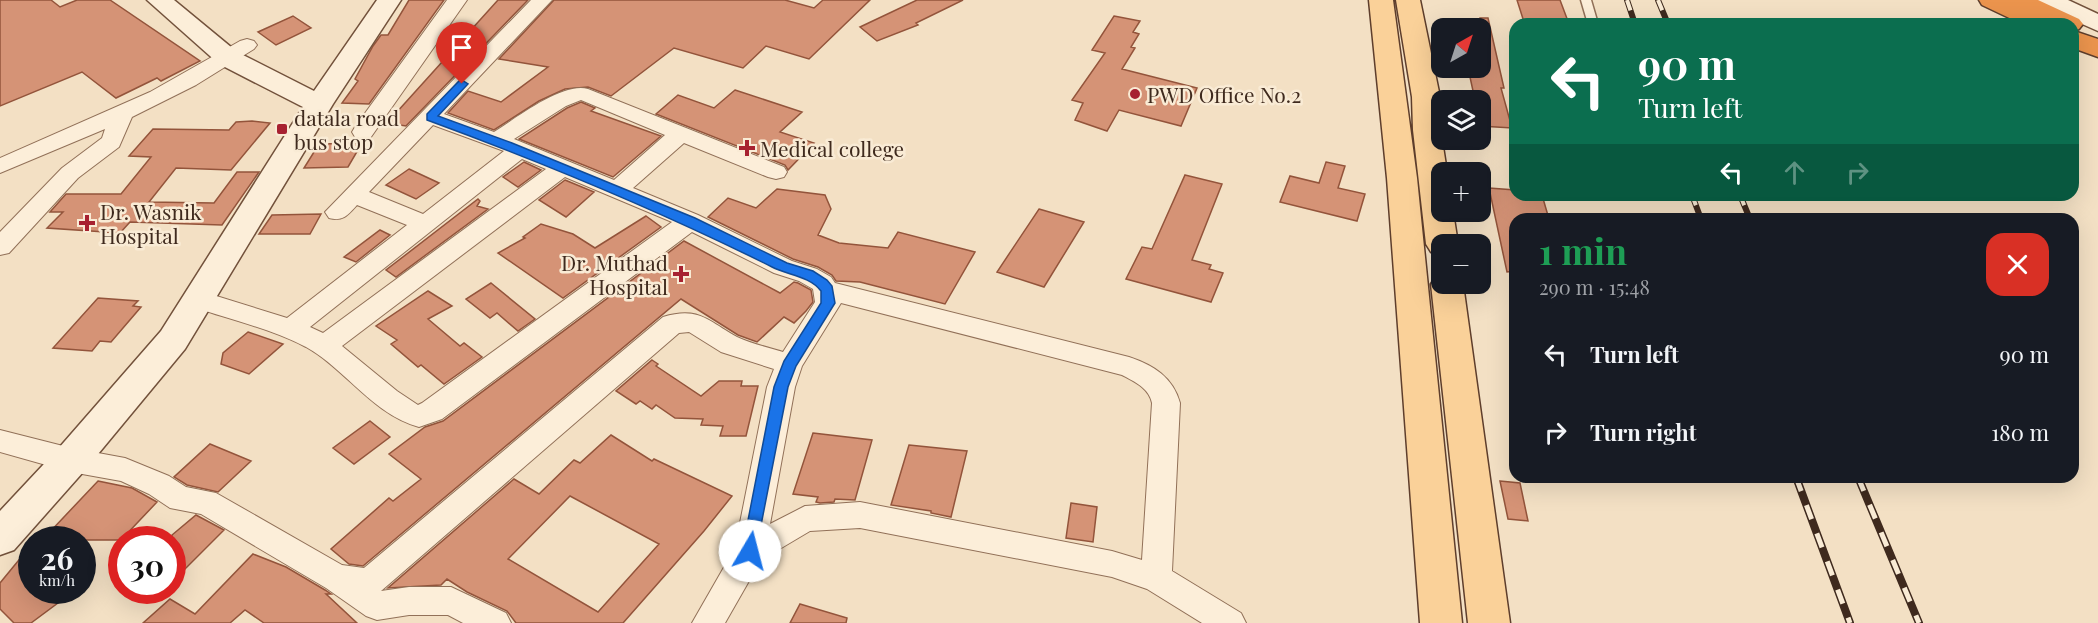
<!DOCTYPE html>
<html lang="en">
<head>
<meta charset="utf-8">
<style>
  body { margin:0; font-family:"Playfair Display",serif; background:#242831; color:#f1f3f6; height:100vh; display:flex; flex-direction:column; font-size:22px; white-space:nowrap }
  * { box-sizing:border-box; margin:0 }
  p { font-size:20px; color:#9ea1a6 }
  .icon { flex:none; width:33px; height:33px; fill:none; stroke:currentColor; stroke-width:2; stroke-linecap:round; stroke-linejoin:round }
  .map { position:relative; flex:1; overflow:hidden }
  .side { position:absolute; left:1509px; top:213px; width:570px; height:270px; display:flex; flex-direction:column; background:#171b24; border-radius:18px; box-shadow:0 6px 24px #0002 }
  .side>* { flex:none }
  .hud { position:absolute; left:1509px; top:18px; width:570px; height:183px; border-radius:18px; box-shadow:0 6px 24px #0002; background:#0b6e4f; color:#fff; overflow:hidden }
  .needle { width:39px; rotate:39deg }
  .tools { position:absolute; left:1431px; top:18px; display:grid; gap:12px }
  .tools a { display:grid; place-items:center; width:60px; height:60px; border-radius:12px; background:#171b24; box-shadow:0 6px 24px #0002; font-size:30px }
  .speed { position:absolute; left:18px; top:526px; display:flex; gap:12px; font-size:30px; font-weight:700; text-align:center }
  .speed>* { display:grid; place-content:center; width:78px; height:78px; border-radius:50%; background:#171b24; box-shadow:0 6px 24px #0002; line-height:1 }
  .speed small { font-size:15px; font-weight:400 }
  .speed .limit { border:9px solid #d22; background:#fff; color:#111 }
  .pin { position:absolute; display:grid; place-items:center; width:51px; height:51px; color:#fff; margin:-62px -26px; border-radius:50% 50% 50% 0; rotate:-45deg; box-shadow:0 0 6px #0007 }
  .pin .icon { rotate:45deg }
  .me { position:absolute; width:66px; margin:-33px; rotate:8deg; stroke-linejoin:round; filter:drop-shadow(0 0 4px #0008) }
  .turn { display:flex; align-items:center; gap:21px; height:126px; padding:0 30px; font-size:27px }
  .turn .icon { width:78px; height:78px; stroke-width:2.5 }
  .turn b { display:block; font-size:42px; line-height:51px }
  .lanes { display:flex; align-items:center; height:57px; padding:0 30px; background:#0003; justify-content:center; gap:30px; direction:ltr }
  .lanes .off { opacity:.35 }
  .round { display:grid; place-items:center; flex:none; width:63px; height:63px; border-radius:18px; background:#242831 }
  .head { display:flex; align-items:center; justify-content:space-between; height:102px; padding:0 30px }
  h1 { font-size:36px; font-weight:700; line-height:45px; color:#1e9e55 }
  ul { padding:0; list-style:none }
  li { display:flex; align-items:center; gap:18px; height:78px; padding:0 30px }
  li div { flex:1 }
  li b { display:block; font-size:22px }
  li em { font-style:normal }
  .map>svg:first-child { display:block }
</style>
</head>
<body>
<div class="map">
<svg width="2098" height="623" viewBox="0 0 2098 623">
  <rect width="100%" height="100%" fill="#f3e0c4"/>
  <!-- building -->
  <path fill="#d59376" stroke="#93543b" stroke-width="1.5" fill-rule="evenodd" d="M0,0H51L60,7L77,0H110L200,61L161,81L157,78L116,98L82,72L0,106Z
    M409,0H444L369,104L342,103L358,81L355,79L373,46L381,35H388Z
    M498,0H528L406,126L387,123Z
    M554,0H785L814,8L823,0H870L809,59L766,46L743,68L674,48L611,96L588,87L565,89L539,101L494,130L448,113L468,91L501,102L548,67L499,59Z
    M917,0H963L916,23L918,25L877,41L860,27Z
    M1517,0H1560L1569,24L1524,22Z
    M293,16L311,28L276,45L258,32Z
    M1114,16L1140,21L1133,32L1139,34L1131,47L1135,48L1122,69L1197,88L1181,126L1119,110L1107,131L1075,120L1083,103L1072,100L1105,53L1092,50Z
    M1480,18H1488L1504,88H1501L1512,128L1480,126V100H1475L1468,68H1480Z
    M735,90L802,112L780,132L814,143L788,170L785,165L656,114L678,95L714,108Z
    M581,102L595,108L591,111L661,136L613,177L519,139L567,108Z
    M252,121L270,123L231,170L176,168L149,202L214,203L237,172H259L222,225L130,222L120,233L47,228L63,212H50L66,194H121L151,157L129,156L153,129L229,130L236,122Z
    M362,143L348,167L304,168L319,144Z
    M524,162L541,170L518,187L503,177Z
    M1326,162L1345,166L1338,188L1365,194L1357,221L1280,202L1290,176L1319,183Z
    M409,169L439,183L416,199L386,185Z
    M1185,175L1222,184L1192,260L1211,265L1209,269L1223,273L1211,302L1126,279L1142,247L1152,249Z
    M565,180L594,192L566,217L539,200Z
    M1489,188L1515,190V195H1542L1549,219H1515V271L1507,272Z
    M777,189L825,195L831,209L818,235L839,243L888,248L898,232L975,252L945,304L860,282L836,281L832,275L818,267L793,259L708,217L728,198L756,208Z
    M478,199L480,201L477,206L488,209L396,277L386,270Z
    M1039,209L1084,222L1044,287L997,272Z
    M321,214L310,234H259L272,215Z
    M646,216L661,227L563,298L498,253L525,238L523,237L541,224L573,234L595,248Z
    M380,230L390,235L356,262L344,257Z
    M684,241L780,293L794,282L798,283L811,290L813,302L806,311L794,323L784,317L757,342L738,335L681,299L363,566L349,564L331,549L389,498L393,501L421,479L389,454L425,427L443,421Z
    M491,283L535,319L518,331L497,313L490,318L466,299Z
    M428,291L452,306L428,319L460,346L464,343L482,357L444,384L421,365L418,367L391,344L397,340L376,326Z
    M98,298L138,301L133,306L141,307L111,342L100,341L92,351L53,348Z
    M248,332L283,344L249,374L221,364L223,353Z
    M652,360L658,364L656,366L701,396L719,381H742L741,386H758L746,436H720L723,426L701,425L703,419L675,418L656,405L652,409L640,401L636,404L616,391Z
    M370,421L390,437L354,464L333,448Z
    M813,433L872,440L855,500L835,499L834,502L820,503L816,502L818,497L793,494Z
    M611,435L652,461L654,459L732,496L704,531L623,623H516L507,611L467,592L447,579L441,585L388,588L514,479L539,494L574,460L580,463ZM570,496L659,544L598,612L508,559Z
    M210,444L251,461L218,492L187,485L174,477Z
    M909,445L967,451L951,517L931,513V511L891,505Z
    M98,481L132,488L157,502L121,540H65L46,536Z
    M1500,481L1520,483L1528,521L1508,519Z
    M1071,503L1097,507L1093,542L1066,538Z
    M196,515L224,530L172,582V535Z
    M32,544V591H74L31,623H14L0,609V583Z
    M253,554L286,567L325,590L331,594H326L357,623H264L245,610L230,623H143L170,599L195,614Z
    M800,604L847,618L846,623H790Z"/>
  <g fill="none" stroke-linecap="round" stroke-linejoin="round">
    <!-- lane casing -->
    <g stroke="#917058" stroke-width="3">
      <path id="lane" d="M1581,0H1591L1598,24H1588Z"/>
    </g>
    <!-- street casing -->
    <g stroke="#917058" stroke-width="2">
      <path id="street" d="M447,0H467L371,137L363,139L355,137L352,132L355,127Z
        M531,0H552L444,114L494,132C517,118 562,82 588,89L784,167L787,172L784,177L776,179L768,177L684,143L633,188L698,215L792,261L817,269L831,277L835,283L1129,357C1153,365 1173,377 1180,403L1172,571L1241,613L1246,623H1202L1147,589L1112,577L860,528L810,531L761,560L725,623H692L735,548L767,387L774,369L721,352L689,332L679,333L381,591L409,587H451L506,613L511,623H463L448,615H409L377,620L366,616L326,588L201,514L170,508L149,494L121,481L71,472L0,452V430L71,448L125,458L169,476L186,487L216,493L342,565L364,568L663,317C699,306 708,321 737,337C751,344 768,347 783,352L815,302L813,289L799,281L774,273L692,232L442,419L419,427C372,414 347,370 306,347C270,328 227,319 188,305L184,299L188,293L197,290L287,318L407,225L357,205C348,215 343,222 329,218L325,212ZM581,100L665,135L614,180L514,139L566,106ZM433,125L504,151L423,214L369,192ZM522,159L546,169L323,333L310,327ZM565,177L672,222L422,403L418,405L397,391L342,346ZM841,303L1122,375C1135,382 1149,388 1152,403L1142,560L1112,551L860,502L805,506L770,524L795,387L802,366Z
        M247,39L254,41L257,45L254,49L196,85L132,117L119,147L78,178L9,253L0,255V232L62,168L102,138L105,129L0,173V158L150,92L240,41Z"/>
    </g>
    <!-- secondary casing -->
    <g stroke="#72513b" stroke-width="3">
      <path id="secondary" d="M147,0H174L237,52L314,91L377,0H401L333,104L185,349L84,471L14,550L0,555V511L58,449L161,331L303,107L219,64Z
        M2036,0H2068L2098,14V31L2039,5Z"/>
    </g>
    <!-- primary casing -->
    <g stroke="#5e3e2c" stroke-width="3">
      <path id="primary" d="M1369,0H1393L1417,178L1462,623H1420L1387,178Z
        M1396,0H1420L1440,97L1442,140L1447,172H1442V212H1453L1458,244H1442V255L1431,252L1426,244L1413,130L1412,97Z
        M1442,274V284H1463L1510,623H1468L1431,284L1436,276Z"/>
    </g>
    <!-- highway casing -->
    <g stroke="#5e3e2c" stroke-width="3">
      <path id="highway" d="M1979,0H2038L2079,19L2083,24L2079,29L2074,31L2098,39V57L2073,48V24H2022L1982,5Z"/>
    </g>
    <!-- lane -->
    <use href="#lane" fill="#fceed9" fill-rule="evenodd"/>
    <!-- street -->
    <use href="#street" fill="#fceed9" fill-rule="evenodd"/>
    <!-- secondary -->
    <use href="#secondary" fill="#fceed9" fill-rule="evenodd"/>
    <!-- primary -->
    <use href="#primary" fill="#fad199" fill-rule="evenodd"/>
    <!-- highway -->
    <use href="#highway" fill="#eb944d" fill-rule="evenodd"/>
    <!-- rail-far1 casing -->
    <g stroke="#3f2a1e" stroke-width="6">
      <path id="rail-far1" d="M1627,0L1635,24
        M1658,0L1668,24
        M1692,195L1701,219
        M1740,195L1750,219"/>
    </g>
    <!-- rail casing -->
    <g stroke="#3f2a1e" stroke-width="8">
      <path id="rail" d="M1796,477L1850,623
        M1858,477L1919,623"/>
    </g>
    <!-- rail-far1 -->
    <use href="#rail-far1" stroke="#f9ebd5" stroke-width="4" stroke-dasharray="11" stroke-linecap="butt"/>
    <!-- rail -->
    <use href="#rail" stroke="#f9ebd5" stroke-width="5" stroke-dasharray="15" stroke-linecap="butt"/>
  </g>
  <!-- route -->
  <path fill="#1a73e8" stroke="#114b97" stroke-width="1.5" d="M462,80L468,84L438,116L512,143L695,218L787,263L813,271L827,280L832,286L835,303L796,366L788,387L755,556L750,558L744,556L742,551L774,387L784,361L821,303V291C810,276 787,275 772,267C660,211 544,163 427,120V114L459,81Z"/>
  <!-- markers -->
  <g fill="#a72130" stroke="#f9ebd5" stroke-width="2">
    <circle cx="1135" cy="94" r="6"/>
    <rect x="276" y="123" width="12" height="12" rx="3"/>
    <path d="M744 139h6v6h6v6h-6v6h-6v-6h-6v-6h6z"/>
    <path d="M84 214h6v6h6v6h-6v6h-6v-6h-6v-6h6z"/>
    <path d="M678 265h6v6h6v6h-6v6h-6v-6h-6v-6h6z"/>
  </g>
  <g text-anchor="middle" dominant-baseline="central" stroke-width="5" stroke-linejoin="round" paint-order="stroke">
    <!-- poi labels -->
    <g font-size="21" fill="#3f2a1e" stroke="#f9ebd5" text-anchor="start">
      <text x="1147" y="94">PWD Office No.2</text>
      <text x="294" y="117">datala road<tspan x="294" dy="24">bus stop</tspan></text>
      <text x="760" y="148">Medical college</text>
      <text x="100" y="211">Dr. Wasnik<tspan x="100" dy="24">Hospital</tspan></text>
      <text x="668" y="262" text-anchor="end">Dr. Muthad<tspan x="668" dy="24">Hospital</tspan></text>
    </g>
  </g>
</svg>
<div class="tools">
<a><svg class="needle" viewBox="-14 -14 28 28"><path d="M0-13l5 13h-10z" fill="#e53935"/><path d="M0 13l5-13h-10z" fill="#9ea1a6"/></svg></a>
<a><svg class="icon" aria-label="layers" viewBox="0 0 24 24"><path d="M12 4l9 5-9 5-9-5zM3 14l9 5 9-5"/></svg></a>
<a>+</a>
<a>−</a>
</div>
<div class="speed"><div>26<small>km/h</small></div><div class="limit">30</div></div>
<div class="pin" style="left:462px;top:84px;background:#d93025"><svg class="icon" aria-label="arrive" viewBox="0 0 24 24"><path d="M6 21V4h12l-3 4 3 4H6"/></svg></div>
<svg class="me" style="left:750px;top:551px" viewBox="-20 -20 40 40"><circle r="19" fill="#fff"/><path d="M0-13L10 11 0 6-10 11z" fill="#1a73e8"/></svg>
<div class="hud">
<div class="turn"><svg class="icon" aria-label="left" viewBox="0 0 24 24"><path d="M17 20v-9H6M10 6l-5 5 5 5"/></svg><div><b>90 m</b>Turn left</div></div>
<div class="lanes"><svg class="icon" aria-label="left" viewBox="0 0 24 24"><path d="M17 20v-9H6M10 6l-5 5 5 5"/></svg><svg class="icon off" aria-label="ahead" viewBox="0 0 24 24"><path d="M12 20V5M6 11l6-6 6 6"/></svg><svg class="icon off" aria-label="right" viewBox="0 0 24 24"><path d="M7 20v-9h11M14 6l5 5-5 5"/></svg></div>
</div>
<section class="side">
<div class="head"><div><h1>1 min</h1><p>290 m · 15:48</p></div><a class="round" style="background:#d93025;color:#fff"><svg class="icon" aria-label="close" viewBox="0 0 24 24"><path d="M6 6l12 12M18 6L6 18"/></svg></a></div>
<ul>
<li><svg class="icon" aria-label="left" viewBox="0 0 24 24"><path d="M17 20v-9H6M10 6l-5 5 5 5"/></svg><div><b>Turn left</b></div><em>90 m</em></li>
<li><svg class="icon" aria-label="right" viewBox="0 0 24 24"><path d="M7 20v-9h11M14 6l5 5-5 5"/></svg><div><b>Turn right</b></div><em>180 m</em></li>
</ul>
</section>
</div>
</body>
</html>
